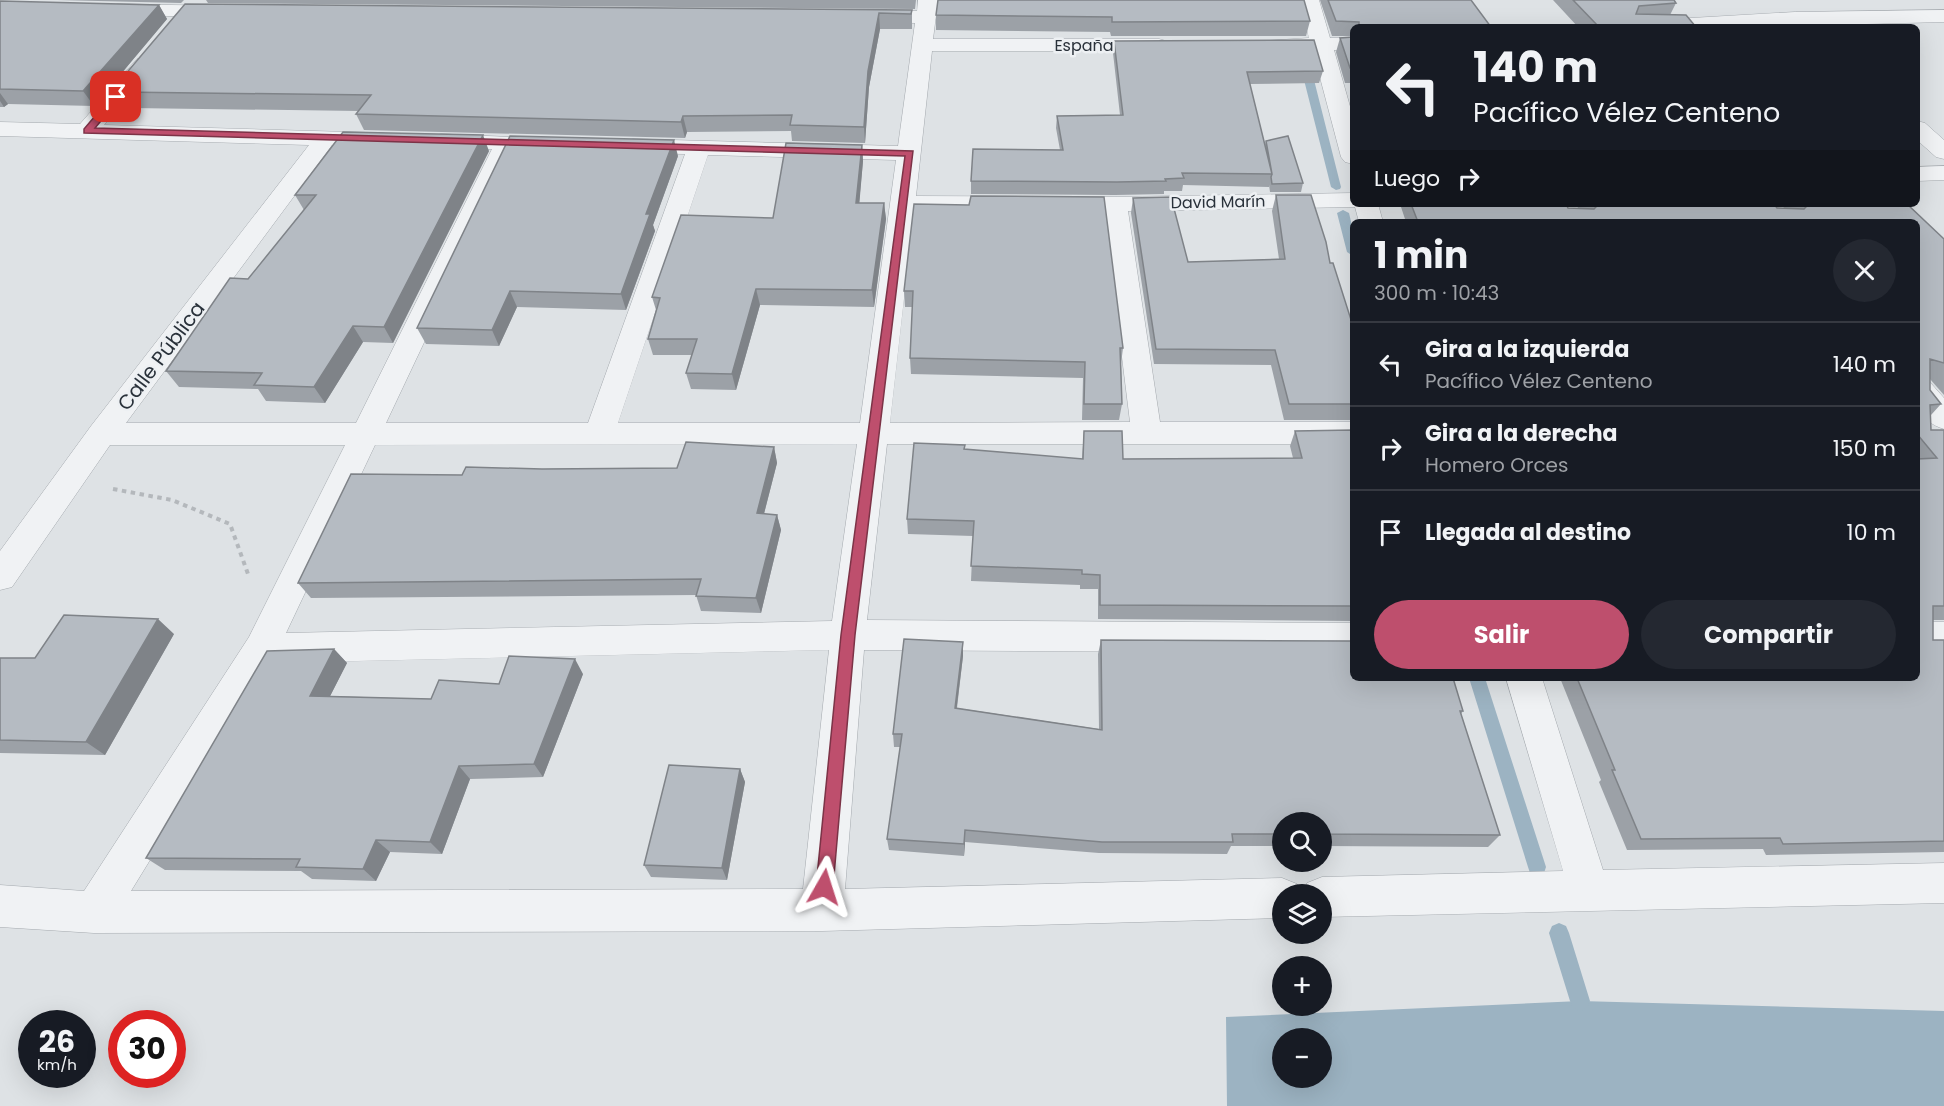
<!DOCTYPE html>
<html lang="es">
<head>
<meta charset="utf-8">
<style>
  body { margin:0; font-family:Poppins,sans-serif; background:#242831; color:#f1f3f6; height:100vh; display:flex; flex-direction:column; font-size:22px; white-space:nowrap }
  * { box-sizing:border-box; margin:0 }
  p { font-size:20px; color:#9ea1a6 }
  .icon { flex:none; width:33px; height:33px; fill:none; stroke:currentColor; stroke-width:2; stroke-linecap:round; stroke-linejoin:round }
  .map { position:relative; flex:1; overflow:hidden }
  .panel { position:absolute; left:1350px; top:219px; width:570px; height:462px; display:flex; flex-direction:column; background:#171b24; border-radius:9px; box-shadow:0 6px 24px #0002 }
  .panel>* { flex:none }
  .guide { position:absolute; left:1350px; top:24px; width:570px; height:183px; border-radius:9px; box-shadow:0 6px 24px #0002; background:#171b24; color:#f1f3f6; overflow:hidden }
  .tools { position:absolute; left:1272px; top:812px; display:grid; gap:12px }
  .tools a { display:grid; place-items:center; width:60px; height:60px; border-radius:50%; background:#171b24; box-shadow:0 6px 24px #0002; font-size:30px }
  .speed { position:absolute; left:18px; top:1010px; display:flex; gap:12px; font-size:30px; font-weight:700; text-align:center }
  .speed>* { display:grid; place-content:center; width:78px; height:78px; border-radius:50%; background:#171b24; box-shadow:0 6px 24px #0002; line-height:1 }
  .speed small { font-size:15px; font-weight:400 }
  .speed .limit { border:9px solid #d22; background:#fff; color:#111 }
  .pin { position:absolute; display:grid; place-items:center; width:51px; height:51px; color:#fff; margin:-26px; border-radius:12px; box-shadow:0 3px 9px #0006 }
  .me { position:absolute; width:66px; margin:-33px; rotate:6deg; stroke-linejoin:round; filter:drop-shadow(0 0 4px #0008) }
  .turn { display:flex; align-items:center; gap:21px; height:126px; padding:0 24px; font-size:27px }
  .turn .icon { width:78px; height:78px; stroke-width:2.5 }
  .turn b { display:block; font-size:42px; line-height:51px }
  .then { display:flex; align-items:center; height:57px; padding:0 24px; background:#0003; gap:12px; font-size:22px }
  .round { display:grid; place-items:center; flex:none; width:63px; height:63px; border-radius:32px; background:#242831 }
  .summary { display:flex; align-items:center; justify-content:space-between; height:102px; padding:0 24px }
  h1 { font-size:36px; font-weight:700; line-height:45px }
  .cta { display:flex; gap:12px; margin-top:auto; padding:12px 24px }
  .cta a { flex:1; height:69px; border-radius:36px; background:#be4f6d; color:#fff; font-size:24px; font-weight:700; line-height:69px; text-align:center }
  .cta a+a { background:#242831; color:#f1f3f6 }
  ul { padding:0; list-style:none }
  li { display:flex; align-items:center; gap:18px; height:84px; padding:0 24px; border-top:2px solid #363941 }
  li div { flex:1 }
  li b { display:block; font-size:22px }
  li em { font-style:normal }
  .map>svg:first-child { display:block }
</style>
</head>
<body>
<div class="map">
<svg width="1944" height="1106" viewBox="0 0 1944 1106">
  <rect width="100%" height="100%" fill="#dee2e5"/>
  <!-- water -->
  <path fill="#9cb3c2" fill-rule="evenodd" d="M1580,1001L1944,1011V1106H1227L1226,1017ZM1282,1038H1322V1077H1282Z"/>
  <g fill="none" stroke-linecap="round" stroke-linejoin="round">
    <!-- stream -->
    <path fill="#9cb3c2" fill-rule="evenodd" d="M1305,61L1310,64L1341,187L1340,189L1336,190L1331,187L1300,64Z
      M1343,210L1349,213L1353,230V256L1347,252L1337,213Z
      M1469,678H1485L1546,867L1544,873L1537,876L1530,873L1528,867Z
      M1559,923L1566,926L1569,933L1590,1001L1587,1008L1580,1011L1573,1008L1570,1001L1549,933L1552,926Z"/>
    <!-- street casing -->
    <g stroke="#a4a9ae" stroke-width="1">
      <path id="street" d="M918,0H938L933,39H1159L1166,41L1169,45L1166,49L1159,51H932L916,196L1115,197L1353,193V204H1378L1383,222H1359L1355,207L1128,211L1160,422H1353V444H887L867,620L1353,623V653L864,650L845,889L1282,878L1297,884L1301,894H1282V918L822,931L94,933L0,927V885L84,891L249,637L345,445H110L12,587L0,590V551L91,426L309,145L0,136V122L80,124L137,59L144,57L151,59L155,63L104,125L383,133L391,135L394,140L391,145L383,147L332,145L126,423H356L492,149L441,148L433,146L430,141L433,136L441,134L559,139L563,144L559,149L551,151L515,150L386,423H588L685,154L633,153L625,151L621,146L625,141L633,139L898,146L915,23L868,22L861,20L858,16L861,12L868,10L917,11ZM708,155L896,160L860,423H618ZM914,210L1104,211L1130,422L890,423ZM857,444L832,621L286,633L375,445ZM829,650L803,889L131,891L271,663Z
        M1299,0H1319L1330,38H1353V50H1334L1353,117V164L1345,162L1341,157L1313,51L1264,49L1261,45L1264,41L1309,38Z
        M118,4L225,6L232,8L235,12L232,16L225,18L111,14L108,10L111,6Z
        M1944,10V22L1744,27H1630L1633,23L1640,21L1795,12Z
        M1917,121L1925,123L1944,140V159L1936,157L1917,140Z
        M1944,166V180L1917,181V167Z
        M1917,376L1927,379L1944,398V429C1917,421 1917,400 1917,376Z
        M1917,622H1944V652H1917Z
        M1506,678H1542L1603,870L1944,863V903L1322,917V894H1303L1307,883L1322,877L1563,871Z"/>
    </g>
    <!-- path -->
    <path stroke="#b4b8bc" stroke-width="4" stroke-dasharray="4.5 4.5" stroke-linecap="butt" d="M113,489L172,500L230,524L248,574"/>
    <!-- street -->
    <use href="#street" fill="#f0f2f4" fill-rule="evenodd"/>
  </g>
  <!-- wall -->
  <path fill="#9ca1a7" d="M57,0H184L181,3Z
    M206,0H916L915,9L208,3Z
    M938,0L1310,21L1306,36H1111L1110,32L936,30V15Z
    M1320,0H1471L1491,27H1353V36H1332Z
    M1553,0H1674L1676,3L1670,15L1696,27H1578Z
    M0,1L159,5L167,19L94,106L8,104L4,107H0Z
    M912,10V29H880L869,87L865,143L792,141L791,131L687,132L685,138L364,130L356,114L359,111L131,108L130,106H123L112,90Z
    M1353,37V83H1345L1336,52L1340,38Z
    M1114,41L1323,71L1319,83L1250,84L1265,145L1266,141L1303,183L1301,192H1270L1269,185V187L1183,185L1182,191H1164V194L1115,195L971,194V181L1060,150L1056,128L1057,116L1120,115L1113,53Z
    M862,145L863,161L859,203H884L886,219L874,307L760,305L736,390L691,389L686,373L692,355H653L648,339L656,310L652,297L773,218Z
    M489,151L393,343L363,342L325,403L266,401L258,389L179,387L166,371L248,279L304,210L295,195Z
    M678,156L653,225L655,231L626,310L517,307L499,346L426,344L417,328Z
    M1276,195L1330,263L1353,326V420H1284L1271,365L1154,364L1131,213L1133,198L1188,262L1279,259L1272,211Z
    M1400,204H1566L1568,208H1578L1576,204H1774L1777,208H1784L1781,204H1907L1944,239V395L1930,379V390L1941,404L1931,415V430H1944V620H1933V640H1944V852L1766,855L1763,849L1627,850L1599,782L1601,780L1560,678H1917V222H1406Z
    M969,205L1123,348L1121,364L1122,404L1119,420H1082L1083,378L911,374L910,358L913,307H905L904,291Z
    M1353,430V621L1098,619V589H1080V585L971,581L973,536L908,534L907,519L964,449L1082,459L1084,431L1123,459L1293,458L1290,446L1295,431Z
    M774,447L777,463L764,514L777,515L781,530L761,613L701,611L696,595L311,598L298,583L462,475L542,469L677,468Z
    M174,634L105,755L0,753V658H35Z
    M1101,640L1463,711L1461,714L1500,835L1488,847L1322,846V822H1282V846H1231L1227,854L1099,853L965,842L964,856L889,850L887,839L900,747H894L893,734L963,642V656L957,708L1099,729L1098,654Z
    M334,649L347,663L330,696L431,699L499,684L583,674L543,777L470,779L442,854L390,852L376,881L312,879L301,871L165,870L146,858Z
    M740,769L745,782L727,880L651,877L644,865Z"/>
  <!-- shaded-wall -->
  <path fill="#7f8388" d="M159,5L167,19L94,106L83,91Z
    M879,13L880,29L869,87L865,143L864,127L868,71Z
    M0,93L8,104L4,107L0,101Z
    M683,116L687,132L685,138L681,122Z
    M483,135L489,151L393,343L384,327Z
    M674,140L678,156L653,225L655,231L626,310L621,294L646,214Z
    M862,145L863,161L858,219L856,203Z
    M884,203L886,219L874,307L872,290Z
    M756,289L760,305L736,390L732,374Z
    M510,291L517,307L499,346L492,330Z
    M353,326L363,342L325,403L314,387Z
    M774,447L777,463L760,529L757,513Z
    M777,515L781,530L761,613L756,598Z
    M158,619L174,634L105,755L86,742Z
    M963,642V656L955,721V708Z
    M334,649L347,663L323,710L310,696Z
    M575,659L583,674L543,777L534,764Z
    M459,766L470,779L442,854L430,842Z
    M740,769L745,782L727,880L722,868Z
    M965,830V842L964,856V844Z
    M376,840L390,852L376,881L363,869Z"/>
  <!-- building -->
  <path fill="#b5bbc2" stroke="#7f8388" stroke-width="1.5" d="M938,0H1304L1310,21L1112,22V17L936,15Z
    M1328,0H1471L1491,27H1359V22L1336,21Z
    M1573,0H1674L1676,3L1639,6L1636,14L1686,15L1696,27H1599Z
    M0,1L159,5L83,91L0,89Z
    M185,4L912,10L911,14L879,13L868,71L864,127L790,125L792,115L683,116L681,122L356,114L371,95L120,92L122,90H112Z
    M1353,37V68H1350L1340,38Z
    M1314,40L1323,71L1247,72L1272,174L1182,173L1184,178L1165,179L1166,181L1117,182L971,181L973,149L1063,150L1057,116L1123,115L1114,41Z
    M343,132L483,135L384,327L353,326L314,387L254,385L262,373L166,371L230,278L248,279L316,195H295Z
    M510,136L674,140L646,214H650L621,294L510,291L492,330L417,328Z
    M1288,136L1303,183L1272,184L1271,177L1272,174L1266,141Z
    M786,143L862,145L856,203H884L872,290L756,289L732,374L686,373L697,339H648L660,298L652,297L681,215L773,218Z
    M1276,195H1311L1326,242L1330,263H1333L1353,326V404H1289L1275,350L1156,349L1133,198L1171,197L1188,262L1285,259Z
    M971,196L1104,197L1123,348H1120L1122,404H1084L1085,362L910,358L913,291H904L914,204L969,205Z
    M1411,204H1566L1568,208L1594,209L1596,207L1594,204H1774L1777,208L1804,209L1806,207L1804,204H1907L1944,239V363L1930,359V390L1941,404L1930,405L1931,430H1944V606H1933V640H1944V841L1783,844L1780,838L1641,839L1612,770H1615L1577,678H1917V459L1937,458L1917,434V222H1418Z
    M1353,430V606L1100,605V575L1082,574V570L971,566L974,521L907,519L914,443L965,445L964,449L1083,459L1084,431H1122L1123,459L1302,458L1295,431Z
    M686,442L774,447L757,513L777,515L756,598L696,596L701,579L298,583L351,474L462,475L466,467L542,469L677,468Z
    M64,615L158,619L86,742L0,740V658H35Z
    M904,639L963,642L955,708L1102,730L1101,640L1353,641V678H1453L1463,711H1460L1500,835L1322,834V822H1282V834H1232L1233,842H1102L965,830L964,844L887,839L902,734H893Z
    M334,649L310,696L431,699L439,680L499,684L509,656L575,659L534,764L459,766L430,842L376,840L363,869L296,867L300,859L146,858L267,651Z
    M669,765L740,769L722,868L644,865Z"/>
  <!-- route -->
  <path fill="#be4f6d" stroke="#7c3347" stroke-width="1.5" d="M116,94L121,97L95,128L913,151L855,635L833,887L830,893L824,896L818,893L816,887L841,635L905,156L84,133V129L113,95Z"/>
  <g text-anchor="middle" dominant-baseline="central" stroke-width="5" stroke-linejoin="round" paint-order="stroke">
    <!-- far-street labels -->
    <g font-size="16" fill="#29313a" stroke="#edf0f3">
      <text x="1084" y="45">España</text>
      <text transform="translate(1218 202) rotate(-1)">David Marín</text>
    </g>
    <!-- street labels -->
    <g font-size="20" fill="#29313a" stroke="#edf0f3">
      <text transform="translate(161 356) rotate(-53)">Calle Pública</text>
    </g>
  </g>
</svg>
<div class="tools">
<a><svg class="icon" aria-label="search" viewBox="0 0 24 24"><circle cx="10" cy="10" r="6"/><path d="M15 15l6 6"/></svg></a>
<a><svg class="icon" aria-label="layers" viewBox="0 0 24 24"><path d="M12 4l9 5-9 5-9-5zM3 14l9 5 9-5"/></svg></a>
<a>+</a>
<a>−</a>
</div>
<div class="speed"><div>26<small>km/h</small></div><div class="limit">30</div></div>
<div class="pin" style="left:116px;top:97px;background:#d93025"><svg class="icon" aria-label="arrive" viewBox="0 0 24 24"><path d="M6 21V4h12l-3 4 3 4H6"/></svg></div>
<svg class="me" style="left:824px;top:887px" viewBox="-20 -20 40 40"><path d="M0-17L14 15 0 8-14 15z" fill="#be4f6d" stroke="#fff" stroke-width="4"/></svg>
<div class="guide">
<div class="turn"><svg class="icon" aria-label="left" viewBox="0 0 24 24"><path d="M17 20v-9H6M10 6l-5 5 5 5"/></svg><div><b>140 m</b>Pacífico Vélez Centeno</div></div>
<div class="then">Luego<svg class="icon" aria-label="right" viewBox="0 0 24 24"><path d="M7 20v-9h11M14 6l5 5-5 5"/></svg></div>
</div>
<section class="panel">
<div class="summary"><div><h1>1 min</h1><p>300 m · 10:43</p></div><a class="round"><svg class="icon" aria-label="close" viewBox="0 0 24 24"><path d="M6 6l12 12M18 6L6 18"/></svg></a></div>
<ul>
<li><svg class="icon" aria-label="left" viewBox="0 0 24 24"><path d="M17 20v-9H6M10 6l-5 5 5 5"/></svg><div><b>Gira a la izquierda</b><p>Pacífico Vélez Centeno</p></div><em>140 m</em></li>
<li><svg class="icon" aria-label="right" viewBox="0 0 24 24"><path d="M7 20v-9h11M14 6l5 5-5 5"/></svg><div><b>Gira a la derecha</b><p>Homero Orces</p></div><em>150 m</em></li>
<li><svg class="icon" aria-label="arrive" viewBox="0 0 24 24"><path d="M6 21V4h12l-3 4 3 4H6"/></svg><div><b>Llegada al destino</b></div><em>10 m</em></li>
</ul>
<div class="cta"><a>Salir</a><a>Compartir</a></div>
</section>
</div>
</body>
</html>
